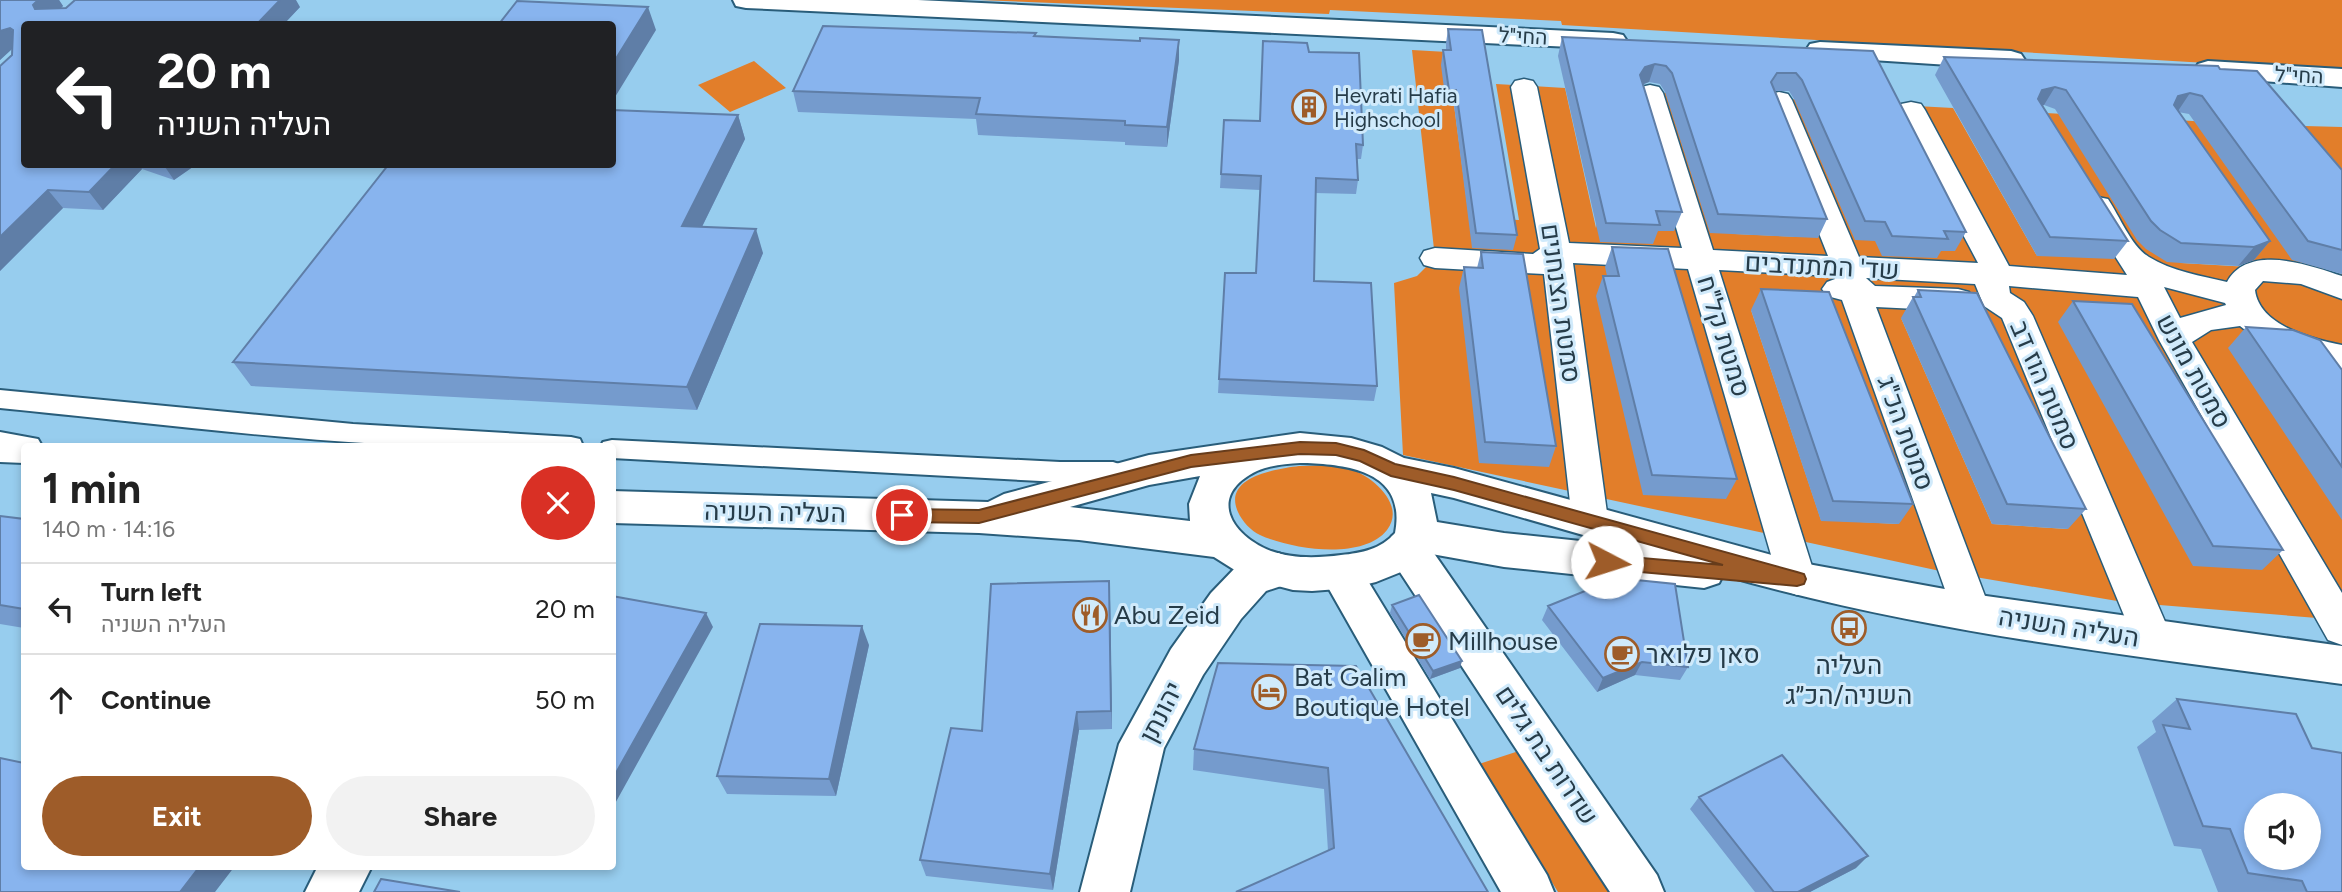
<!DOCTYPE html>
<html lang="en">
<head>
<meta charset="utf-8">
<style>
  body { margin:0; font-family:Figtree,Heebo,sans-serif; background:#f2f2f2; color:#222; height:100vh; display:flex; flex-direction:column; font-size:26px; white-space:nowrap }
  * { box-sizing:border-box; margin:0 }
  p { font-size:23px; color:#767676 }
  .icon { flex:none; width:38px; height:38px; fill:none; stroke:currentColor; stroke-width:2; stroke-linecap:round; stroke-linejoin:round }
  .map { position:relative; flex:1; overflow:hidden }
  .sheet { position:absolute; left:21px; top:443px; width:595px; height:427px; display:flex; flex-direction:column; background:#fff; border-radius:7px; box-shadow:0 4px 10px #0003 }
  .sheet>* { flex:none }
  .guide { position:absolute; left:21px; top:21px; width:595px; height:147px; border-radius:7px; box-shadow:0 4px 10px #0003; background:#202124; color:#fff; overflow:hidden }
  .fabs { position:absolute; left:2244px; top:793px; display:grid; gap:14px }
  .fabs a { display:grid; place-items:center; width:77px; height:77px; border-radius:50%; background:#fff; box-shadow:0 4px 10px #0003; font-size:35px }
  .pin { position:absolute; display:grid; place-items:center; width:60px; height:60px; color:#fff; margin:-30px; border:4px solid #fff; border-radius:50%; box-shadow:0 2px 7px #0007 }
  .me { position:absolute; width:77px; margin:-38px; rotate:95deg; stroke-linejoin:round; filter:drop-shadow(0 0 5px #0008) }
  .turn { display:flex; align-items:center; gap:24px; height:147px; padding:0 21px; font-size:32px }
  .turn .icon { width:91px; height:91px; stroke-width:2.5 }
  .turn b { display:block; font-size:49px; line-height:60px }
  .round { display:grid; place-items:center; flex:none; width:74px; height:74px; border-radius:37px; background:#f2f2f2 }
  .overview { display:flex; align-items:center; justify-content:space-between; height:119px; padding:0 21px }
  h1 { font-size:42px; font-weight:700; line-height:52px }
  .button { display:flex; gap:14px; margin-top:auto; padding:14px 21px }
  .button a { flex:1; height:80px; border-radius:42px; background:#9e5c29; color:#fff; font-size:28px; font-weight:700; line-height:80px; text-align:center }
  .button a+a { background:#f2f2f2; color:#222 }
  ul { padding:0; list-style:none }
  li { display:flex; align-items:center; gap:21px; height:91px; padding:0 21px; border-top:2px solid #e0e0e0 }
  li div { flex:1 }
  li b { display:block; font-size:26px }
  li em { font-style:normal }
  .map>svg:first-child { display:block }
</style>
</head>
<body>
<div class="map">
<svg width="2342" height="892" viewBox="0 0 2342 892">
  <rect width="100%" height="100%" fill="#97cdee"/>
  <!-- green -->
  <path fill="#e27e2a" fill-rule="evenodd" d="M978,0H2342V71L1562,25L1561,21L1330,10L1329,14Z
    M1412,50L1465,53L1446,104L1454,105L1469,218L1519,220L1496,84L1565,88L1596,228L1623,91L1688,94L1735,234L1802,237L1749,97L1953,108L2037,256L2007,111L2082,115L2181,263L2249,267L2143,118L2209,122L2327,273L2342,274V620L2123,602L1940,571L1403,455L1394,283L1417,276L1435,258ZM1751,310L1898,524L1821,520ZM1901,318L2068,528L2067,529L1992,524Z
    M754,61L786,88L730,112L698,85Z
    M2273,125L2342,127V208Z
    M1299,466C1314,466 1332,464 1347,468C1370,474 1407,504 1387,530C1363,561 1290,549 1260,535C1251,531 1242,521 1238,512C1222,477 1276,469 1299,466Z
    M1525,749L1620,892H1558L1479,764Z"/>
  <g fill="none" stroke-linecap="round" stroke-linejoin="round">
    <!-- service casing -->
    <g stroke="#295d7a" stroke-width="4">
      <path id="service" d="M0,390L353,424L571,437L580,439L583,446C389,455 193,427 0,408Z
        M612,440L1060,462H1113L1122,465L1125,472L1122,479L1113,482H1060L612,458V446H601L603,442Z"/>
    </g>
    <!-- pedestrian casing -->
    <g stroke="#295d7a" stroke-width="3">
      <path id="pedestrian" d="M1524,79L1533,81L1537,87L1569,243L1682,248L1637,93L1641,87L1650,85L1659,87L1663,93L1713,250L1828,256L1766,100L1770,94L1779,92L1788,94L1792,100L1859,257L1978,263L1897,110L1901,104L1911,102L1921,104L1925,110L2009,266L2127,275L2083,206L2088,199L2098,197L2108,199C2120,217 2131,246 2149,257C2171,271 2202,276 2227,282C2248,243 2310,265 2342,276V299L2301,284L2263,281L2255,290C2259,325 2311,339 2342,345V369C2306,361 2269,350 2240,326L2211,330L2192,342L2342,593V645L2328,640L2159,340L2138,297L2009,286L2010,293L2024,302L2033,316L2173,640L2167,652L2153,657L2139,652L2002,318L1984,306L1975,284L1866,278L1875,286L1958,289L1969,292L1974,300L1969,308L1958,311L1876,307L1991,612L1986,624L1972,628L1958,624L1953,612L1842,300L1827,296L1822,289L1827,282L1835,279L1834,276L1719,270L1816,579L1810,590L1797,595L1784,590L1778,579L1688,269L1573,263L1608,520L1603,530L1590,535L1577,530L1572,520L1544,274L1435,268L1424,265L1420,258L1424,251L1435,248L1533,254L1540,249L1511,87L1515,81ZM2164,287L2225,303L2226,305L2180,318Z"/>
    </g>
    <!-- minor casing -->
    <g stroke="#295d7a" stroke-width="4">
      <path id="minor" d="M733,0H918L1613,33L1623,35L1627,41L1623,47L1613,49L746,8L736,6Z
        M1820,42L2011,51L2021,54L2025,60L2021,66L2011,69L1810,56L1806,50L1810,44Z
        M2208,61L2342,69V87L2198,76L2194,70L2198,64Z
        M1407,531L1422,536L1657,875L1664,892H1610L1392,560L1386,548L1392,536Z
        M1278,553L1293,558L1299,570L1293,582L1266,591L1241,619L1203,675L1164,748L1130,892H1080L1119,744L1171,649L1211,593L1236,567Z
        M1342,558L1357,563L1547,875L1554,892H1501L1321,575L1327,563Z
        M318,866H372L359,892H305Z"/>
    </g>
    <!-- tertiary casing -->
    <g stroke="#295d7a" stroke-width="4">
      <path id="tertiary" d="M0,432L38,439L42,446H24V463L0,462Z
        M1300,433L1351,438L1382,447L1404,458L1454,468L1797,562L1972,594L2342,646V684C2135,656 1924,633 1723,575L1719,583L1704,588L1504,567L1426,553L1411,568L1376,582L1351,588L1312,591L1293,590L1259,581L1241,574L1214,557L1079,540L979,533L612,523V491L988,502L1004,494L1149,455ZM1300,463C1346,464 1407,470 1395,533C1381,549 1362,553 1341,555C1319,558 1293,559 1271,551C1230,535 1207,495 1257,471C1270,465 1286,464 1300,463ZM1200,476L1189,504L1190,521L1070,507L1149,485ZM1431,493L1454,498L1618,545L1504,533L1437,522Z"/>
    </g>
    <!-- service -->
    <use href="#service" fill="#fff" fill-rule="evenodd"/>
    <!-- pedestrian -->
    <use href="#pedestrian" fill="#fff" fill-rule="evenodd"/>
    <!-- minor -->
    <use href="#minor" fill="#fff" fill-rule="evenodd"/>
    <!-- tertiary -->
    <use href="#tertiary" fill="#fff" fill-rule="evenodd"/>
  </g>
  <!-- wall -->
  <path fill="#759bcd" d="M0,0H59L63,6L60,9L300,7L284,24H24V164H197L174,180L142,169L103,210L63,208L0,271V66L12,55V49L0,60Z
    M1448,29L1517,235L1513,250L1472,248L1454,105L1446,104L1441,65L1443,50H1446V43Z
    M1036,36L1140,41L1179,40V60L1167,147L1125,145V142L978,135L976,119L798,112L793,91Z
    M1562,37L1873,51L1966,232L1955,251H1941L1937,258L1882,256L1875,241L1855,240L1794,99L1789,91H1775L1827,219L1818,238L1710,233L1665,92L1660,84L1649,82L1643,84L1682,212L1674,231H1658L1653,244L1600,242L1558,56Z
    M1309,52L1363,145L1361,159H1357L1358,180L1356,194L1315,193L1314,281L1377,386L1374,401L1218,393L1225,273H1256L1260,190L1220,188L1224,120L1260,121Z
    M1944,57L2220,69L2342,170V274L2292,260L2189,114L2178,112L2270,241L2254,260L2238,266L2181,263L2167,262L2146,249L2137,240L2055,109L2044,105L2042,106L2128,241L2114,259L2037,256L1935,75Z
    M738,115L745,139L702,227L763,253L697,410L251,386L233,362Z
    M1612,247L1737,479L1726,499L1643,495L1596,296L1603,276H1607L1605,267Z
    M1481,252L1556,446L1549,467L1479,463L1459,288L1464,267L1477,268Z
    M1761,289L1913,504L1899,524L1821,521L1751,310Z
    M1918,290L2086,509L2068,529L1992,524L1901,318L1913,297H1914Z
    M2073,301L2283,550L2262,570L2193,566L2058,322Z
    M2246,327L2342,370V520L2228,348Z
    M0,516L24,519V628L0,624Z
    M1110,600L1112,729L1079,730L1053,890L926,876L920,860L982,731Z
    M1392,605L1460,668L1430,679L1390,613Z
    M1548,606L1688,667L1680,680L1635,675L1597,692L1542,620Z
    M869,645L836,796L727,794L717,776Z
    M1218,663L1488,892L1328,851L1324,789L1193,770L1194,749Z
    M2177,699L2312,748L2342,892H2218L2201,849L2174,846L2137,747L2156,732L2152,721Z
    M1699,797L1856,868L1810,892H1755L1690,809Z"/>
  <!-- shaded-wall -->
  <path fill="#5f7ea7" d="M38,0H59L63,6L46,22L35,9L33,5Z
    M280,0H296L300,7L284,24H257Z
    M648,7L656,30L612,102V65Z
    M10,28L23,45L12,49L0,60V31Z
    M1179,40V60L1167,147V127Z
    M1655,64L1649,82L1639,86L1640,75L1645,67Z
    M2055,87L2044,105L2031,109L2042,90Z
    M2190,93L2178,111L2165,115L2178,96Z
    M738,115L745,139L691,249L682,226Z
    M116,164H139L142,169L103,210L89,192Z
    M163,164H197L174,180Z
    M48,190L63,208L0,271V237Z
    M756,229L763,253L697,410L687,387Z
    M2270,241L2254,260L2238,266L2254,247Z
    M1109,581L1110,600L1112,729L1111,711Z
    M706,613L713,627L612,809V780Z
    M862,626L869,645L836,796L829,779Z
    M1462,661L1460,668L1430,679L1433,671Z
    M1642,662L1635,675L1597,692L1603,678Z
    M1077,712L1079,730L1053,890L1050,874Z
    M1868,856L1856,868L1810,892H1798Z
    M200,866H235L215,892H180Z"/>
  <!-- building -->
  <path fill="#88b4ee" stroke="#5f7ea7" stroke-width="2" fill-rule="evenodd" d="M0,0H38L33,5L35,9L66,8L75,0H280L257,24H24V164H116L89,192L48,190L0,237V66L12,55L13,30L10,28L0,31Z
    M517,1L648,7L612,65V24H499Z
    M823,26L1036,33L1034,36L1140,41V38L1179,40L1167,127L1125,125V121L976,114L980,98L793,91Z
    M1448,29L1482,30L1517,235L1476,233L1456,90H1449L1443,50H1451Z
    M1562,37L1873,51L1966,232L1944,231L1948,239L1892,236L1885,222L1865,221L1802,80L1796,73H1777L1771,82L1827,219L1718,214L1672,73L1666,66L1655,64L1645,67L1640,75L1682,212L1656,211L1660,225L1606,223Z
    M1263,41L1307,43L1309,52L1359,53L1363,145L1356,144L1358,180L1316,178L1314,281L1371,283L1377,386L1219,379L1225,273H1256L1261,176L1221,174L1224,120L1260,121Z
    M1944,57L2218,66L2220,69L2257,71L2342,170V250L2308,241L2202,96L2190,93L2178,96L2174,105L2270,241L2254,247L2181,243L2160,230L2151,221L2066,90L2055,87L2042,90L2038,99L2128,241L2050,237Z
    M612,110L738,115L682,226L756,229L687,387L233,362L389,164H612Z
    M1612,247L1668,249L1737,479L1652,475L1603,276H1619Z
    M1481,252L1523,254L1556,446L1485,442L1464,267L1483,268Z
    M1761,289L1829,292L1913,504L1833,501Z
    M1918,290L1977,293L2086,509L2007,504L1913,297H1921Z
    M2073,301L2132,304L2283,550L2213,546Z
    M2246,327L2293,330L2320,340L2342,370V467Z
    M0,516L24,519V609L0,605Z
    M1617,578L1675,584L1688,667L1642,662L1603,678L1548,606Z
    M1109,581L1111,711L1077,712L1050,874L920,860L951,728L982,731L991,584Z
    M1419,595L1462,661L1433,671L1392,605Z
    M612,596L706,613L612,780Z
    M760,624L862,626L829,779L717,776Z
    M1218,663L1356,666L1488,892H1236L1334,848L1328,768L1194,749Z
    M2177,699L2296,714L2312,748L2342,753V892H2307L2302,881L2248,873L2230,829L2203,826L2163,725L2190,729ZM2256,805H2308V858H2256Z
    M1782,755L1868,856L1798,892H1774L1699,797Z
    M0,758L24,763V866H200L180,892H0Z
    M381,879L460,892H374Z"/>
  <!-- route -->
  <path fill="#9e5c29" stroke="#673c1b" stroke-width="2" d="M1300,442L1336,443L1364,450L1395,464L1454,477L1797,572L1804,574L1806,579L1804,584L1797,586L1607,569L1601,567L1599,562L1601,557L1607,555L1723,565L1454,490L1391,476L1360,461L1336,455L1300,454L1191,467L979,523L902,522L896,520L894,515L896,511L902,509L979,510L1191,455Z"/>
  <!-- icons -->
  <defs>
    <g id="building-ring" transform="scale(1.75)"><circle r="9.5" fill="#d0eafb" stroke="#9e5c29" stroke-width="1.5"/><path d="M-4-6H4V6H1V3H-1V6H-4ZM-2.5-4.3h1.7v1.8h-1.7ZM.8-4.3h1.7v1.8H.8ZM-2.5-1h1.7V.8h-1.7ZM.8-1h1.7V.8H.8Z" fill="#9e5c29"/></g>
    <g id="restaurant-ring" transform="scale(1.75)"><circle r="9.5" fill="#d0eafb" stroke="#9e5c29" stroke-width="1.5"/><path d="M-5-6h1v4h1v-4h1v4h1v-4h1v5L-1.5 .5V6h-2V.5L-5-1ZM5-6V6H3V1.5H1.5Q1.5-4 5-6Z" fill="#9e5c29"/></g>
    <g id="bus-ring" transform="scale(1.75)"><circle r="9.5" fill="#d0eafb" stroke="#9e5c29" stroke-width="1.5"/><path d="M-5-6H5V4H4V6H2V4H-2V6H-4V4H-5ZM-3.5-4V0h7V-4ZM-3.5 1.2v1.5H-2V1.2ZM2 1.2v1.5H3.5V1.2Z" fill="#9e5c29"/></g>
    <g id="cafe-ring" transform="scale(1.75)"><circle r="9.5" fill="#d0eafb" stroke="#9e5c29" stroke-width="1.5"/><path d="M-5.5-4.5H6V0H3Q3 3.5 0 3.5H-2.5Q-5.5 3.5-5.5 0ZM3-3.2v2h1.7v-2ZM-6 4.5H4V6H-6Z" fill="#9e5c29"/></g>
    <g id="hotel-ring" transform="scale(1.75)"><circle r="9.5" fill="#d0eafb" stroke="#9e5c29" stroke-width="1.5"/><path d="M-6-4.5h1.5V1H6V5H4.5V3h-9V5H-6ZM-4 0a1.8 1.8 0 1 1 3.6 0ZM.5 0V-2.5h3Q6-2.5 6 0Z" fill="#9e5c29"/></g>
  </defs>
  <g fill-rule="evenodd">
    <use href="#building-ring" x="1309" y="107"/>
    <use href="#restaurant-ring" x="1090" y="615"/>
    <use href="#bus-ring" x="1849" y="628"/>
    <use href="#cafe-ring" x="1423" y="641"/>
    <use href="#cafe-ring" x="1622" y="654"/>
    <use href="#hotel-ring" x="1269" y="692"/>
  </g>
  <g text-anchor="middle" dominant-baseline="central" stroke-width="6" stroke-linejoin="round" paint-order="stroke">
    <!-- far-street labels -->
    <g font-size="21" fill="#263c49" stroke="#d0eafb">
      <text transform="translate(1523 36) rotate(3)">החי"ל</text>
      <text transform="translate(2299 75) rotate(3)">החי"ל</text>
    </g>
    <!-- far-poi labels -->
    <g font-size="21" fill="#263c49" stroke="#d0eafb" text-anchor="start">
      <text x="1334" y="95">Hevrati Hafia<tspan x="1334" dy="24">Highschool</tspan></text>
    </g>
    <!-- street labels -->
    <g font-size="26" fill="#263c49" stroke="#d0eafb">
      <text transform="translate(1822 266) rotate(3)">שד' המתנדבים</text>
      <text transform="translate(1561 303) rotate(82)">סמטת הצנחנים</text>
      <text transform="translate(1724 336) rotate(73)">סמטת קל"ח</text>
      <text transform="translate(2194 371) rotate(61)">סמטת מונש</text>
      <text transform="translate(2045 385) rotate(67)">סמטת הוז דב</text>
      <text transform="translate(1906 433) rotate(70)">סמטת הכ"ג</text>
      <text transform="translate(775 512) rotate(1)">העליה השניה</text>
      <text transform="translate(2069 627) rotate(9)">העליה השניה</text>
      <text transform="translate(1161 712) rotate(-63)">יהונתן</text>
      <text transform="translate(1547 755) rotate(56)">שדרות בת גלים</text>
    </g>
    <!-- poi labels -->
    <g font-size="26" fill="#263c49" stroke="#d0eafb" text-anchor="start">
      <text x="1114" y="615">Abu Zeid</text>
      <text x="1448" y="641">Millhouse</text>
      <text x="1646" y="654">סאן פלואר</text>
      <text x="1849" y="665" text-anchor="middle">העליה<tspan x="1849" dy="30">השניה/הכ״ג</tspan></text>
      <text x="1294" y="677">Bat Galim<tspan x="1294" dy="30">Boutique Hotel</tspan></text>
    </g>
  </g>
</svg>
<div class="fabs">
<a><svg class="icon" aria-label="sound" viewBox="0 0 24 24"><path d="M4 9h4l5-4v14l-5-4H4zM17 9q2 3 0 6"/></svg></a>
</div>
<div class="pin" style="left:902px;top:515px;background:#d93025"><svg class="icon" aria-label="arrive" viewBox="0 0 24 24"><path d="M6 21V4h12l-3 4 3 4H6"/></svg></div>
<svg class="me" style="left:1607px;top:562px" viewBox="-20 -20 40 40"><circle r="19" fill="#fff"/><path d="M0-13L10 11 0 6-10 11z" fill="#9e5c29"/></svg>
<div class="guide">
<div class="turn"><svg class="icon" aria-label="left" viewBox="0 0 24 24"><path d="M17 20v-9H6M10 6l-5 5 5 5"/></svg><div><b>20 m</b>העליה השניה</div></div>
</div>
<section class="sheet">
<div class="overview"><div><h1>1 min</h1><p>140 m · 14:16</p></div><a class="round" style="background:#d93025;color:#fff"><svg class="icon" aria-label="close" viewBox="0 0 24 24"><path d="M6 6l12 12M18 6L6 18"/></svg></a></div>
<ul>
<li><svg class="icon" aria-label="left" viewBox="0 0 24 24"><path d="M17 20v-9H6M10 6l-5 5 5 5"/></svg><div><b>Turn left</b><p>העליה השניה</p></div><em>20 m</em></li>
<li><svg class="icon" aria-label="ahead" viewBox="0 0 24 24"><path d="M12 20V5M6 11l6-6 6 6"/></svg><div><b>Continue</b></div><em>50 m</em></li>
</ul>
<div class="button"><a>Exit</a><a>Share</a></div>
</section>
</div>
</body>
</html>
